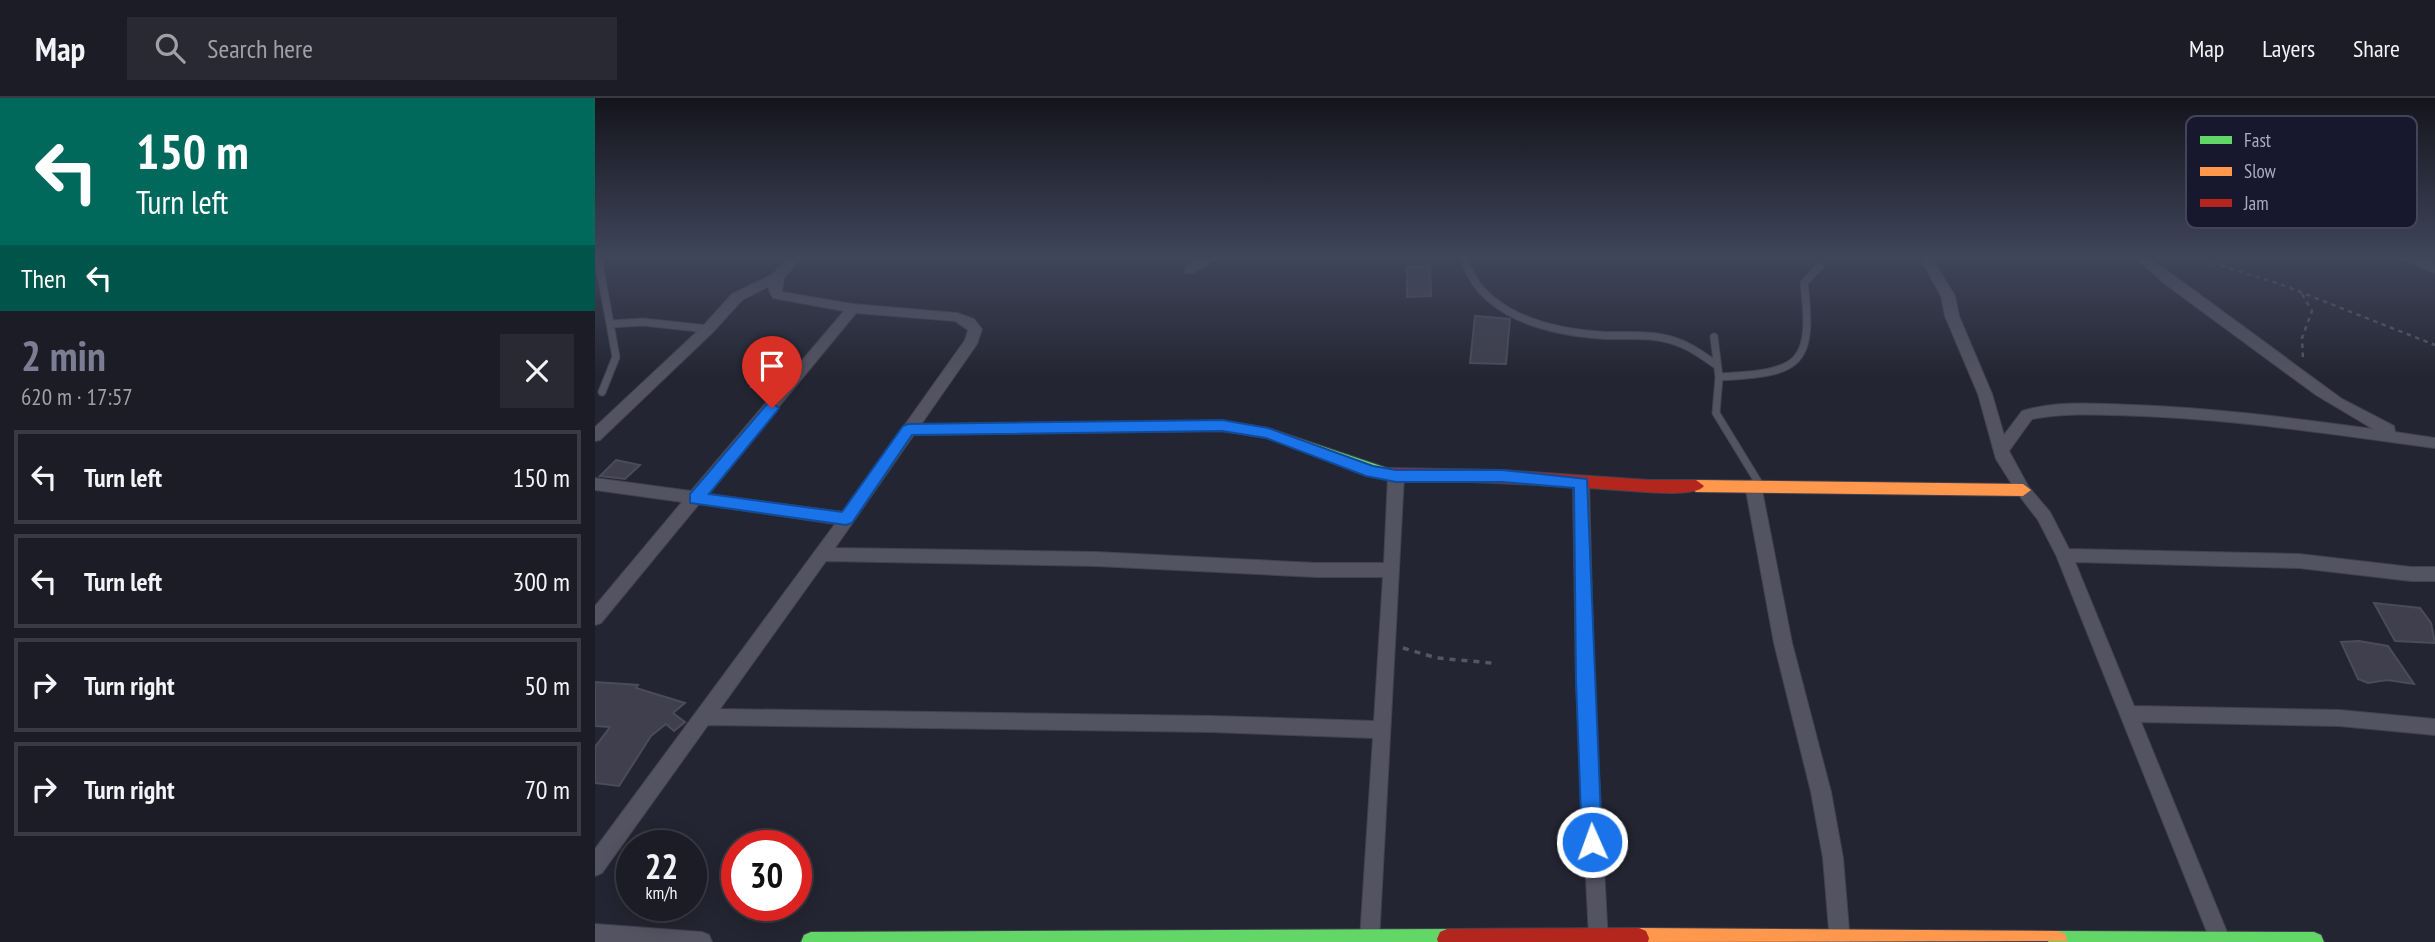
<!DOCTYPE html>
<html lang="en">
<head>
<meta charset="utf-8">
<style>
  body { margin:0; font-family:"PT Sans Narrow",sans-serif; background:#282932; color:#f1f3f6; height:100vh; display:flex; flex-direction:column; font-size:26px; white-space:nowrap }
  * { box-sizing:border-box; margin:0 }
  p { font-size:23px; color:#a0a1a7 }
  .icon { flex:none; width:38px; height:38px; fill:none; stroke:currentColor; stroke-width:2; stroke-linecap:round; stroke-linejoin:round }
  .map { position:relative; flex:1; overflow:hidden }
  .details { display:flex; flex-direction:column; background:#1b1c26; width:595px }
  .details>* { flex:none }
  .guide { background:#00695c; color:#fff; overflow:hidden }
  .speed { position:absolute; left:21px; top:732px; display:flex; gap:14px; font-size:35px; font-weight:700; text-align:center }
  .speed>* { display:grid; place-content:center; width:91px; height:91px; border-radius:50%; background:#1b1c26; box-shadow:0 4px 18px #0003,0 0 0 2px #393a43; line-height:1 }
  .speed small { font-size:18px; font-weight:400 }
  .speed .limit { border:10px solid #d22; background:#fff; color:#111 }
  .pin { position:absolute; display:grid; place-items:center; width:60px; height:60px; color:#fff; margin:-72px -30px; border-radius:50% 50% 50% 0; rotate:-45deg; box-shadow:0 0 7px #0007 }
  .pin .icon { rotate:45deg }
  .me { position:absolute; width:77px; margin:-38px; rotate:358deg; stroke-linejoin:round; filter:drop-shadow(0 0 5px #0008) }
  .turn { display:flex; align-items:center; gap:24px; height:147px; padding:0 21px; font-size:32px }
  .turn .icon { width:91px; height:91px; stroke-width:2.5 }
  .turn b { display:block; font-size:49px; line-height:60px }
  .then { display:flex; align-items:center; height:66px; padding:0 21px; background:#0003; gap:14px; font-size:26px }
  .round { display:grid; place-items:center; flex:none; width:74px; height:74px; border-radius:0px; background:#282932 }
  .headline { display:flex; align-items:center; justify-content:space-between; height:119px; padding:0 21px }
  h1 { font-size:42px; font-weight:700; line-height:52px; color:#7c7c92 }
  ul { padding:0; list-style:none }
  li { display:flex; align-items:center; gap:21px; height:94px; margin:0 14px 10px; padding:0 7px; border:4px solid #393a43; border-radius:0px }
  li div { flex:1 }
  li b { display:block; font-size:26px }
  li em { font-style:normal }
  header { display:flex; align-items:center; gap:42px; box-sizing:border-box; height:98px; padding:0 35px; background:#1b1c26; border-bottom:2px solid #393a43 }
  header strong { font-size:33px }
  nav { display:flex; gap:38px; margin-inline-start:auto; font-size:24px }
  .search { width:490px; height:63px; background:#282932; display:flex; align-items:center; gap:18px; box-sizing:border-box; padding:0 24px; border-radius:0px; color:#a0a1a7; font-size:26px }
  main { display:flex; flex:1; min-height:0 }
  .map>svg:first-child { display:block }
</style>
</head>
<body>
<header>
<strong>Map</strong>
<div class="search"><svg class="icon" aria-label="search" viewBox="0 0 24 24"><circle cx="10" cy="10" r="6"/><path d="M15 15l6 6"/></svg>Search here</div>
<nav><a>Map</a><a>Layers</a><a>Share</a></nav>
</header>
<main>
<section class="details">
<div class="guide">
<div class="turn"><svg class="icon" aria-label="left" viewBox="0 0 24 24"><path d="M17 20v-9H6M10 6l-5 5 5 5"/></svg><div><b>150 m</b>Turn left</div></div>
<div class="then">Then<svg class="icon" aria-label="left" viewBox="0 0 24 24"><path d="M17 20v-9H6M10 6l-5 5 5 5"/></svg></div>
</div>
<div class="headline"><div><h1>2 min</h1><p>620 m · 17:57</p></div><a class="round"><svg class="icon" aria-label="close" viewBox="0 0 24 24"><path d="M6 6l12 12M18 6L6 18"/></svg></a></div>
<ul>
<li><svg class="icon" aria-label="left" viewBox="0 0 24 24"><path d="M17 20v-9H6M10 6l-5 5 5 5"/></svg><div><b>Turn left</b></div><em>150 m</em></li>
<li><svg class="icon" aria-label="left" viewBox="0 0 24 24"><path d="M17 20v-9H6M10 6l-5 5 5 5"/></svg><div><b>Turn left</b></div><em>300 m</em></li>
<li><svg class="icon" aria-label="right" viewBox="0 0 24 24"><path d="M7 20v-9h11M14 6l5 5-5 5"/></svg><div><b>Turn right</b></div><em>50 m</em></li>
<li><svg class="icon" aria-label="right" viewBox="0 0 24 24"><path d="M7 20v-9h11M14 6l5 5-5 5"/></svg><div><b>Turn right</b></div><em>70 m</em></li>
</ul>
</section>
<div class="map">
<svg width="1840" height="844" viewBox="0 0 1840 844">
  <rect width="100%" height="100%" fill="#242532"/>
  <!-- building -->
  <path fill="#3f3f4d" stroke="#4b4b5a" stroke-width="2" d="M835,168L836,198L812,199V169Z
    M880,218L915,221L911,266L875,265Z
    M173,269L196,271L179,292L156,289Z
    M21,362L45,367L30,381L5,378Z
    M1779,505L1825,510L1836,525L1840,545L1800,543Z
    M1764,543L1793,548L1819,586L1792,582L1773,585L1763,581L1746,544Z
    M0,584L43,587L41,590L90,605L78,615L90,624L79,633L71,626L56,638L24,688L0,685V649L15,629L0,628Z"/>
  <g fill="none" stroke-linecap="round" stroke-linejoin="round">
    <!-- lane casing -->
    <g stroke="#41414f" stroke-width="9">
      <path id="lane" d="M3,160L21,259L7,294
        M869,160C885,216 951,233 1004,237C1025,239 1048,235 1068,240C1089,244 1103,254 1120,266
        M15,226L48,224L113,231
        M1119,239L1124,279L1121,315L1165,387
        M1124,279C1206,275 1219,267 1209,185L1225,168"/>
    </g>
    <!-- street casing -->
    <g stroke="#41414f" stroke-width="2">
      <path id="street" d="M193,160H206L189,180L187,194L258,206L362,215L379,221L387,231L382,246L240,450L501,454L721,465H789L793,378L796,374H806L809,378L784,844H766L765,841L778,640L616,634L113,627L7,775L0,778V751L240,426L104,406L6,525L0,527V508L87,404L0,392V380L96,393L249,213L178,200L174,192V188L147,202L118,234L5,342L0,343V329L108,228L137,196L178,176ZM261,215L360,223L373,232L370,242L248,414L112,396ZM231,463L501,468L721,479H788L779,623L616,618L125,611Z
        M606,160H623L598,175H590V169Z
        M1325,160H1337L1360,198L1364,218L1397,296L1409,337L1427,313C1463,302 1501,306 1538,307C1619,310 1698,320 1778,331L1721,297L1570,186L1541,160H1555L1747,301L1799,328L1800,334L1840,340V350C1743,337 1646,322 1548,318C1508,317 1476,314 1437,321L1414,353L1433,388L1455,414L1474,451L1704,456L1816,469H1840V483H1816L1704,470L1480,464L1539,608L1744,612L1840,621V637L1744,628L1546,624L1636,844H1616L1461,457L1443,422L1423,396L1401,361L1383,296L1350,218L1346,198Z
        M1805,160H1824L1840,166V175Z
        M986,379L994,385L999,583L1013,844H995L994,840L981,583L978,385Z
        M1158,381L1166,387L1197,545L1236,694L1248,760L1255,844H1235L1228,760L1216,694L1179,545L1150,387Z
        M0,826L107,834L114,837L117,844H0Z"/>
    </g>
    <!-- fast casing -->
    <g stroke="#41414f" stroke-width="2">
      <path id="fast" d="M627,323L673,330L798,372L801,376L793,382L672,340L627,333L313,337L306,332L313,327Z
        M852,831L859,834L861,844H206L209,837L216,834Z
        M1463,833L1719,834L1726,837L1729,844H1453L1456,836Z"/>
    </g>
    <!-- slow casing -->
    <g stroke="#41414f" stroke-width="2">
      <path id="slow" d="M1101,382L1428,386L1436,392L1428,398L1101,394L1093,388Z
        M1044,830L1463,833L1470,836L1473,843L1035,844L1034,840L1037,833Z"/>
    </g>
    <!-- jam casing -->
    <g stroke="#41414f" stroke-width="2">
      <path id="jam" d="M793,370L907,372L1054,382H1101L1109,388C1101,399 1050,394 1036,393C955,387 874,383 793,382L785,376Z
        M1044,830L1051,833L1054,840L1053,844H843L842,841L845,834L852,831Z"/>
    </g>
    <!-- path-far1 -->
    <path stroke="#555663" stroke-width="2.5" stroke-dasharray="4.5 4.5" stroke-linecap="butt" d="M1600,160L1685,186L1840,247
      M1707,196L1717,213L1707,240L1708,261"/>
    <!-- path -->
    <path stroke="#555663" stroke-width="3.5" stroke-dasharray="6 6" stroke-linecap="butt" d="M808,550L842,560L897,565"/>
    <!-- lane -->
    <use href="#lane" stroke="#535361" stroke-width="7"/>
    <!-- street -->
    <use href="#street" fill="#535361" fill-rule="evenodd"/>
    <!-- fast -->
    <use href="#fast" fill="#63d668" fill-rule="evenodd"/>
    <!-- slow -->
    <use href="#slow" fill="#ff974d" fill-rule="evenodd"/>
    <!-- jam -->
    <use href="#jam" fill="#b3261e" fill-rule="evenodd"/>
  </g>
  <!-- sky -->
  <linearGradient id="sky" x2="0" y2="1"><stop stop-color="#14141c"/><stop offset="0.57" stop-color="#3f465a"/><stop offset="1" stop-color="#3f465a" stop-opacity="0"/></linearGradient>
  <rect width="1840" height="279" fill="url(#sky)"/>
  <!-- route -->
  <path fill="#1a73e8" stroke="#114b97" stroke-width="2" d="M177,305L184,310L182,313L114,396L247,414L308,328L313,326L627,322L673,330L778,368L801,372H907L992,381L1007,744L1004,751L997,754L990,751L987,744L981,583L979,390L907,384H801L771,378L671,340L627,333L317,337L257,425L251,427L95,405V396L172,306Z"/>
  <!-- legend -->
  <rect x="1591" y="18" width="231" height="112" rx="10" fill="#17182d" stroke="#43445b" stroke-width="2"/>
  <rect x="1605" y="38" width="32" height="8" fill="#63d668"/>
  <rect x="1605" y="69" width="32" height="9" fill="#ff974d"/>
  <rect x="1605" y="101" width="32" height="8" fill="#b3261e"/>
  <g font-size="19" fill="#ababc6">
    <text x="1649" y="49">Fast</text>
    <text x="1649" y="80">Slow</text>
    <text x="1649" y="112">Jam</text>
  </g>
</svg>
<div class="speed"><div>22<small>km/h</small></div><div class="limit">30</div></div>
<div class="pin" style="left:177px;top:310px;background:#d93025"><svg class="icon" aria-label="arrive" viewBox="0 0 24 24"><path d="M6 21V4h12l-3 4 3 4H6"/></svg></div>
<svg class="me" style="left:997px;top:744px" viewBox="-20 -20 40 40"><circle r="17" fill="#1a73e8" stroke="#fff" stroke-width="3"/><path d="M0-11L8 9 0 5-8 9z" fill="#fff"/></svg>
</div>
</main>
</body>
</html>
